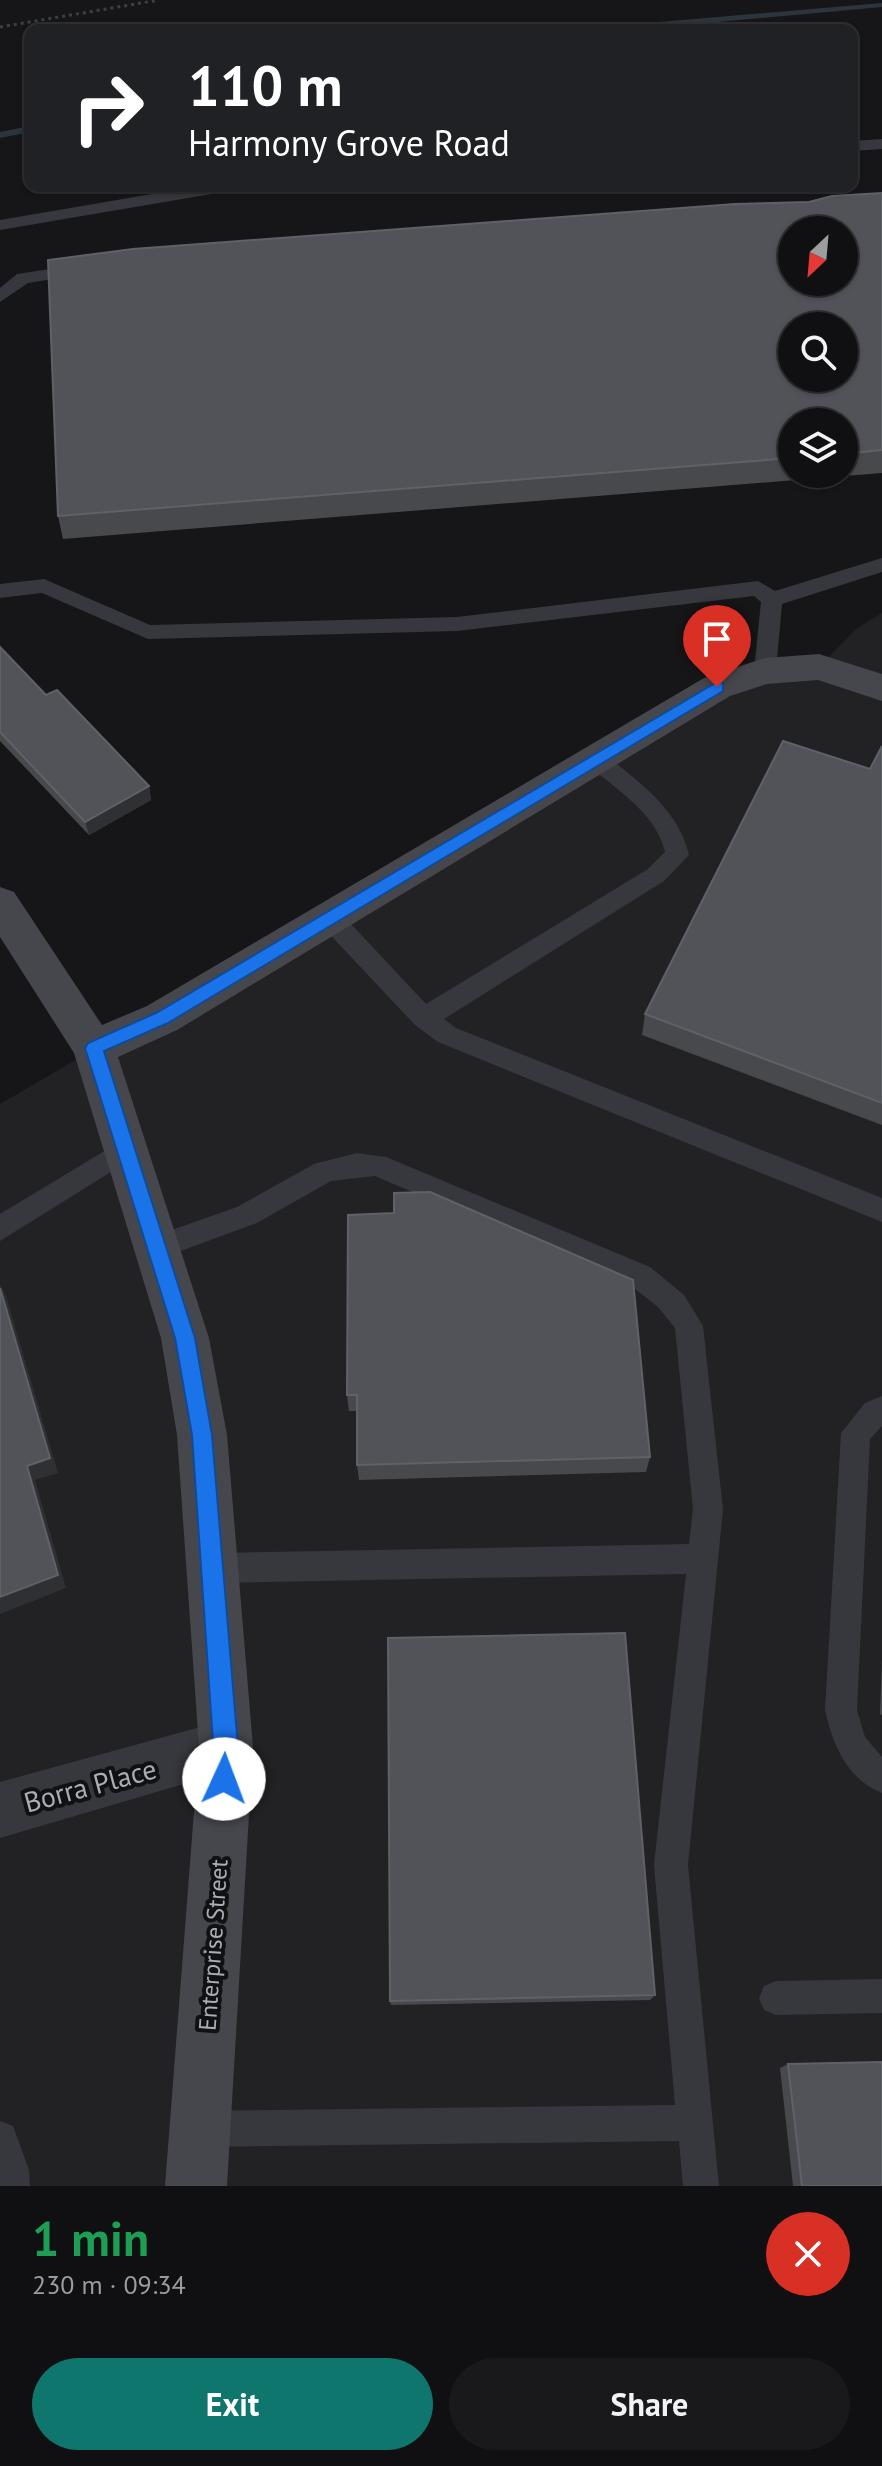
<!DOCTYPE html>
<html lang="en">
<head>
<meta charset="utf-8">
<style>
  body { margin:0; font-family:"PT Sans",sans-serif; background:#19191b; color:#f1f3f6; height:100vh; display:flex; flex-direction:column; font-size:30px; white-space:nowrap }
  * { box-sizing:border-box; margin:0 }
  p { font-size:26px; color:#9c9d9f }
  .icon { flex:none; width:44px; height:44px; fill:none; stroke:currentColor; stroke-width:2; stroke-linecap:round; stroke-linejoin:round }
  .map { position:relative; height:2186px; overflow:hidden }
  .details { display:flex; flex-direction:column; background:#101012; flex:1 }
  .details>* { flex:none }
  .top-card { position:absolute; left:24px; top:24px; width:834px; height:168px; border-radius:16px; box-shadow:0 2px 6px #0004,0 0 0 2px #303032; background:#202124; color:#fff; overflow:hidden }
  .needle { width:52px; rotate:206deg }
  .fabs { position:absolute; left:778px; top:216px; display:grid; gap:16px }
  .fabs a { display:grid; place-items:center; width:80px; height:80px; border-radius:50%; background:#101012; box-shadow:0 2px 6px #0004,0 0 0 2px #303032; font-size:40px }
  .pin { position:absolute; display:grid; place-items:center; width:68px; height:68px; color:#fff; margin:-82px -34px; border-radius:50% 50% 50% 0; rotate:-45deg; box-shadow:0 0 8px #0007 }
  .pin .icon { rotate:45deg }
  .me { position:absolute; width:88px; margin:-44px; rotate:2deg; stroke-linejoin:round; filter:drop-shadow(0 0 6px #0008) }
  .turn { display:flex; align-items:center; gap:28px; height:168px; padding:0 32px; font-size:36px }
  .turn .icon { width:104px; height:104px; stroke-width:2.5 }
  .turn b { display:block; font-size:56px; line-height:68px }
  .round { display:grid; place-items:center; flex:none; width:84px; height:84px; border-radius:42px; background:#19191b }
  .headline { display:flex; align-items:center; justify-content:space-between; height:136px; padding:0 32px }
  h1 { font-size:48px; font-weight:700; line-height:60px; color:#1e9e55 }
  .cta { display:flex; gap:16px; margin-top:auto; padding:16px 32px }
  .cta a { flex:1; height:92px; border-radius:48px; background:#0f766e; color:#fff; font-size:32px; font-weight:700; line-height:92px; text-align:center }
  .cta a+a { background:#19191b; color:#f1f3f6 }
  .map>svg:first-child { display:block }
</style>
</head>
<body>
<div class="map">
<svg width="882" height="2186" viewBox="0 0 882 2186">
  <rect width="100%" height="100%" fill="#161618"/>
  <!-- built -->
  <path fill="#222225" d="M882,613V2186H0V1104L717,687L819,667L856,629Z"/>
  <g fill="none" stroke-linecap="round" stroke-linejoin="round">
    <!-- stream -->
    <path fill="#2c353c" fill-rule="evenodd" d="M882,3V7L629,30H597L601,27Z
      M30,126V132L0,138V132Z"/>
    <!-- path -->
    <path stroke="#3d3f44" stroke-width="3" stroke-dasharray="3 4" stroke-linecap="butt" d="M0,27L159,0"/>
    <!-- lane -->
    <path fill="#37383d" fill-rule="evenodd" d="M882,139V149L852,151V141Z
      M199,186H238L229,191L0,230V220Z
      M83,264L89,265V273L28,283L0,302V288L17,274Z
      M882,558V572L782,604L776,671L765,679L754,671L761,602L754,596L457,631L148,639L42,593L0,598V584L44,579L150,625L457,617L758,581L775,591Z
      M596,751L604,753C639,783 678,808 689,855L664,881L444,1019L456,1028L882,1198V1222L438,1042L415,1025L320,924L317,917L320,910H338L426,1004L648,869L665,852C656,813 617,790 588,765L585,759Z
      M126,1138L135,1141L139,1149L135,1157L0,1241V1214Z
      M357,1153L386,1157L650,1267L684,1295L703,1326L723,1509L688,1865L719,2186H683L679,2141L200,2147L187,2142L182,2129L187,2116L200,2111L675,2105L654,1865L686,1574L214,1583L203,1579L199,1568L203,1557L214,1553L689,1544L693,1509L675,1328L658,1307L630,1285L375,1176L331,1181L257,1223L159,1259L149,1256L145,1247L149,1238L237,1207L314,1164Z
      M882,1396V1426L870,1439L857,1710L865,1737L882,1757V1793C847,1779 833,1745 825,1710L841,1433L865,1403Z
      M882,1979V2013L776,2015L764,2010L759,1998L764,1986L776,1981Z
      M0,2121L13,2126L29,2170L30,2186H0Z"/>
    <!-- street -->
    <path fill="#37383d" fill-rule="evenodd" d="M226,1720L245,1728L253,1747L245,1766L0,1838V1782Z"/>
    <!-- secondary -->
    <path fill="#45474d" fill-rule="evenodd" d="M819,654L882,674V701L818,680L767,684L730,696L177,1030L118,1057L209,1338L227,1435L253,1747L227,2186H165L199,1747L177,1435L161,1338L74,1053L0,937V887L14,892L102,1025L147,1006L704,678L765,658Z"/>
  </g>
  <!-- wall -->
  <path fill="#47494d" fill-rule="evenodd" d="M882,193V473L63,539L58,516L809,202ZM792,422H844V474H792Z
    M0,647L46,695L149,786L151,800L89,835L0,741Z
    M882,746V1125L642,1035L645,1014L870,769Z
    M633,1280L650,1457L646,1472L359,1480L357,1465V1411H349L347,1395Z
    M882,1659V1715L880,1714Z
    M655,1995L650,2000L391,2005L390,2001Z
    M788,2064L882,2186H793L780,2068Z"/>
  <!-- shaded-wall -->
  <path fill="#2f3033" d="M149,786L151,800L89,835L85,822Z
    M0,1284L6,1296L58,1473L35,1480L66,1588L0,1614V1597L27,1466Z"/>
  <!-- building -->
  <path fill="#525359" stroke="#5f6168" stroke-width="2" fill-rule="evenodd" d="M882,193V450L844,454V422H792V458L58,516L48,260L133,249L735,204L809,202L832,196ZM792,230H844V282H792ZM792,326H844V378H792Z
    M0,647L46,695L57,690L149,786L85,822L0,732Z
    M783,741L870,769L882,746V1103L645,1014Z
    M430,1192L633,1280L650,1457L357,1465V1395H347L348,1215L394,1213V1193Z
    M0,1288L50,1458L27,1466L58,1575L0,1597Z
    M625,1633L655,1995L390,2001L388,1638Z
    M882,2062V2186H802L788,2064Z"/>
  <!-- route -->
  <path fill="#1a73e8" stroke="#114b97" stroke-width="2" d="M717,682L723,683V691L168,1023L104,1051L195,1338L212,1435L238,1747L232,1787L224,1791L216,1787L192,1435L175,1338L85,1048L88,1043L156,1013Z"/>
  <g text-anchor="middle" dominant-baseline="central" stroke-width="8" stroke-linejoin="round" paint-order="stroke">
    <!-- street labels -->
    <g font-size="24" fill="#a8adb8" stroke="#111113">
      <text transform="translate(213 1945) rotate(-86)">Enterprise Street</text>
    </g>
    <!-- near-street labels -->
    <g font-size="28" fill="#a8adb8" stroke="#111113">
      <text transform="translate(90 1785) rotate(-15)">Borra Place</text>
    </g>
  </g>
</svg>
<div class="fabs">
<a><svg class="needle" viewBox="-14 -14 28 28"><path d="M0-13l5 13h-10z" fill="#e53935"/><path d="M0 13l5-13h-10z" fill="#9c9d9f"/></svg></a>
<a><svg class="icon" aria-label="search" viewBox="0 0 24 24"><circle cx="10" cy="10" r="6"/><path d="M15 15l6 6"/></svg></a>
<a><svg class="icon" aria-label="layers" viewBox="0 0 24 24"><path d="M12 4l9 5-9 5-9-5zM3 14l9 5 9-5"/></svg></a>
</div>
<div class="pin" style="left:717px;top:687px;background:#d93025"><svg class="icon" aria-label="arrive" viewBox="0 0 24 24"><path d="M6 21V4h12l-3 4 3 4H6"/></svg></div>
<svg class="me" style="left:224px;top:1779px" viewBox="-20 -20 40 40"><circle r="19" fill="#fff"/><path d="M0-13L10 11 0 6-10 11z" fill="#1a73e8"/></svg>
<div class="top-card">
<div class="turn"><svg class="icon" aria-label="right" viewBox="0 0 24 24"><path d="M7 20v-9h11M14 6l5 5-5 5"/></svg><div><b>110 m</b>Harmony Grove Road</div></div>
</div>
</div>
<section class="details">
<div class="headline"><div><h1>1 min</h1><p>230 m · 09:34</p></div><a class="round" style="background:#d93025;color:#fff"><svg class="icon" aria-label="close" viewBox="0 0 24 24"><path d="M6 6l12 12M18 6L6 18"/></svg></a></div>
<div class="cta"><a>Exit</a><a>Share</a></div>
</section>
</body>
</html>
